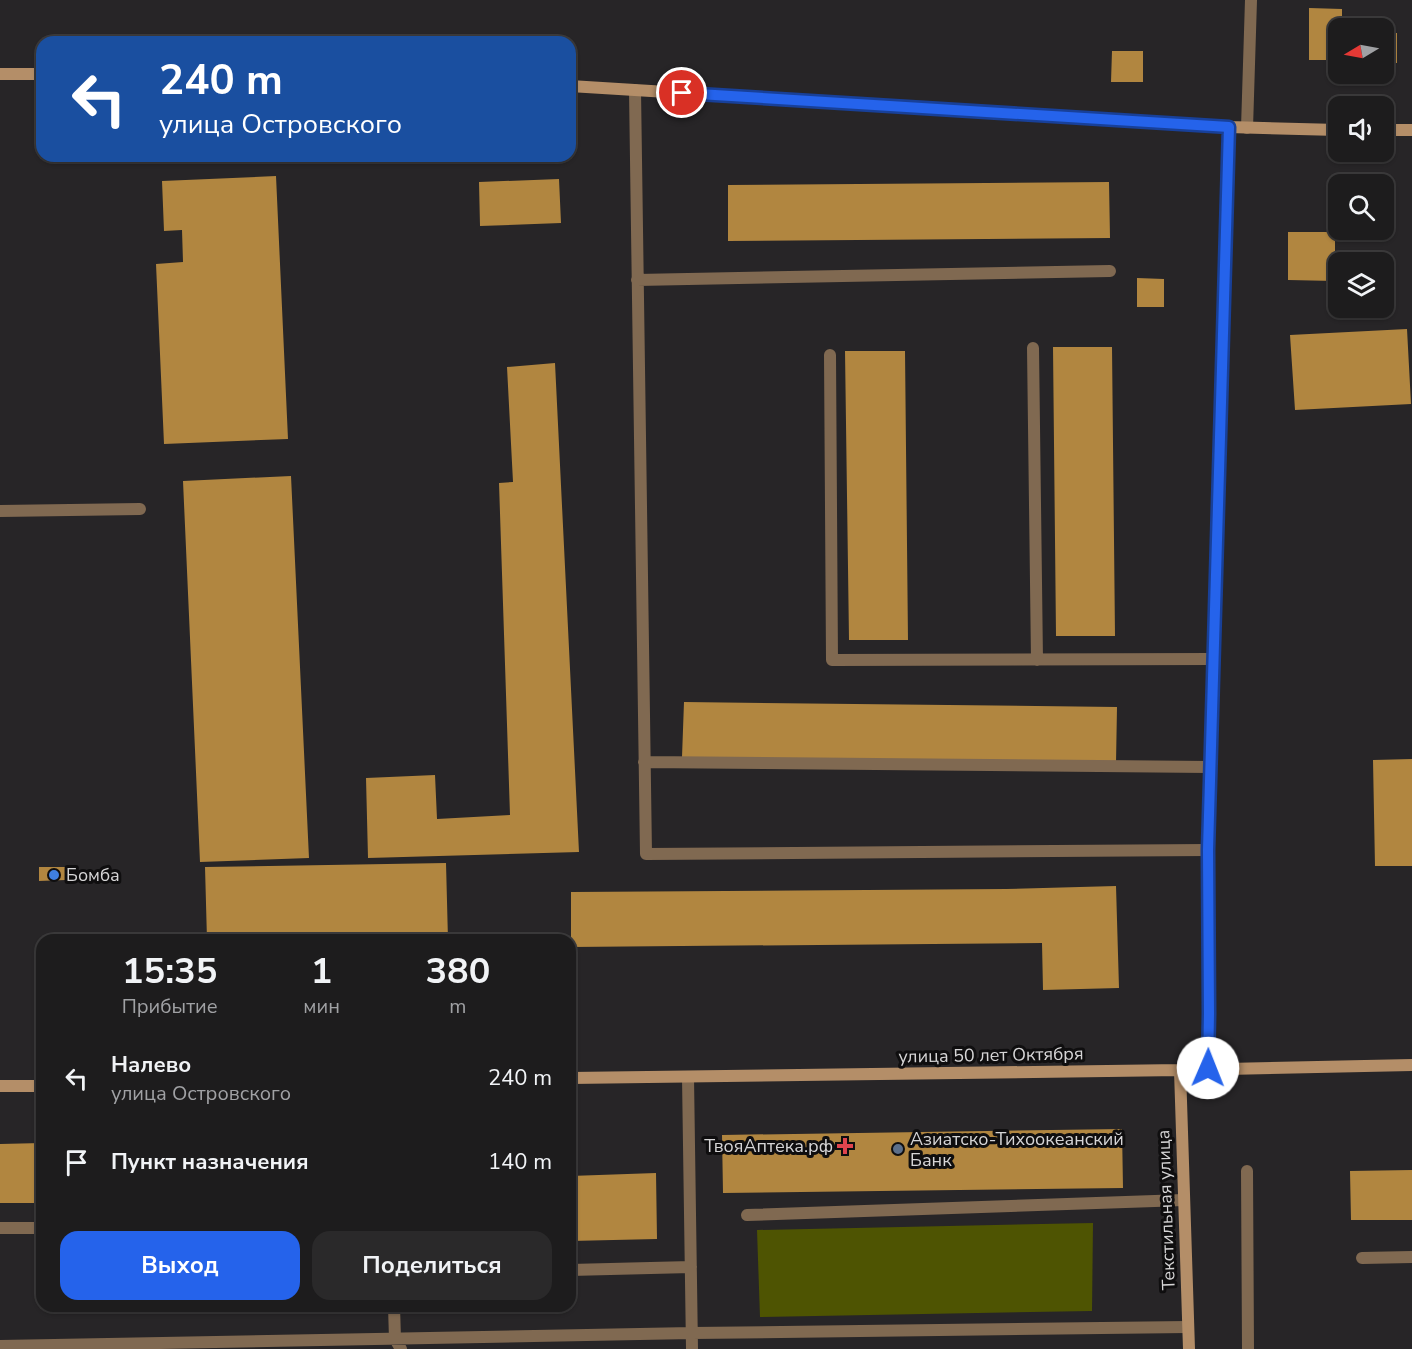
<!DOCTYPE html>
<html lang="ru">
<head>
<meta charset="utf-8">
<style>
  body { margin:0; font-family:"Nunito Sans",sans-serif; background:#2a292a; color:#f1f3f6; height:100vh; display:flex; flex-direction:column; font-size:22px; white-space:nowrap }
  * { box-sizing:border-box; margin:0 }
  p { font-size:20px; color:#a0a1a4 }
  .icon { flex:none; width:33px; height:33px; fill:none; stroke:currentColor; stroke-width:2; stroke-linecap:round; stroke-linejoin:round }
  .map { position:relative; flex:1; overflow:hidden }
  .side { position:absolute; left:36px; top:934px; width:540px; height:378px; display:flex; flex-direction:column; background:#1d1c1d; border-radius:18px; box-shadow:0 2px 4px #0004,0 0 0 2px #3b3a3b }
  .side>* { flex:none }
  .top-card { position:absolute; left:36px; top:36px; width:540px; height:126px; border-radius:18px; box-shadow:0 2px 4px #0004,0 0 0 2px #3b3a3b; background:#1a4fa0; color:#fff; overflow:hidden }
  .needle { width:39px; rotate:260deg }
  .tools { position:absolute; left:1328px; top:18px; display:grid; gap:12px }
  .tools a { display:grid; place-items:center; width:66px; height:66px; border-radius:12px; background:#1d1c1d; box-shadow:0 2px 4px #0004,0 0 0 2px #3b3a3b; font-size:30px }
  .pin { position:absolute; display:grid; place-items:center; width:51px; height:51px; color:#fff; margin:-26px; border:3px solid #fff; border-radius:50%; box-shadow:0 2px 6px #0007 }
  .me { position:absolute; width:66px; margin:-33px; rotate:1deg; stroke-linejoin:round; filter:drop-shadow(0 0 4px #0008) }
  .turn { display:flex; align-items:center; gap:21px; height:126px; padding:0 24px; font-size:27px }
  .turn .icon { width:78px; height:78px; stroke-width:2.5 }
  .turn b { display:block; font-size:42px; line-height:51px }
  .eta { display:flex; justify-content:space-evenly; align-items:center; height:102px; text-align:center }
  .eta b { font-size:36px; font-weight:700; line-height:42px }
  .cta { display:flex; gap:12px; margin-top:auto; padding:12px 24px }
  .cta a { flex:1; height:69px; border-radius:18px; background:#2563eb; color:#fff; font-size:24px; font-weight:700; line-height:69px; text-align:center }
  .cta a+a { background:#2a292a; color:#f1f3f6 }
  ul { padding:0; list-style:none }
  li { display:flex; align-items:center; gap:18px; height:84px; padding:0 24px }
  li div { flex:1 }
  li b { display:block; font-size:22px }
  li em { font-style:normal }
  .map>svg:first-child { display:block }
</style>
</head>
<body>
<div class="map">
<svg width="1412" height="1349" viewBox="0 0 1412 1349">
  <rect width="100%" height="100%" fill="#272527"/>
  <!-- green -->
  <path fill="#4e5402" d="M1093,1223L1092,1311L760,1317L757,1230Z"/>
  <!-- building -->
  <path fill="#b18640" d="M1309,8L1342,9V28H1338V60H1309Z
    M1383,33H1397V63H1383Z
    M1112,51H1143V82H1111Z
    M276,176L288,439L164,444L156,264L183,262L182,230L164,231L162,181Z
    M559,179L561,223L480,226L479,182Z
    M1109,182L1110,238L728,241V185Z
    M1288,232H1335V281L1288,280Z
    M1137,278L1164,279V307H1137Z
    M1407,329L1411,404L1295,410L1290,335Z
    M1053,347H1112L1115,636H1056Z
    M845,351H905L908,640H849Z
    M555,363L579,852L368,858L366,778L435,775L437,819L510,815L499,483L513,482L507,367Z
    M291,476L309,858L200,862L183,481Z
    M684,702L1117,707L1116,763L682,757Z
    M1412,759V866H1375L1373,760Z
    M446,863L448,940H207L205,867Z
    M39,867H66V880L39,881Z
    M1116,886L1119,988L1043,990L1042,943L571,947V892L1006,889Z
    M1122,1129L1123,1188L723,1193L722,1135Z
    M42,1143V1203H0V1144Z
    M1412,1170V1220H1351L1350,1171Z
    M656,1173L657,1239L570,1241V1176Z"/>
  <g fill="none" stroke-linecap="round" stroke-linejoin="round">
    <!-- lane -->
    <path stroke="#806951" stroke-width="12" d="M635,90L646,854L1208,850
      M637,280L1110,271
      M1033,348L1037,660
      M830,355L832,660L1213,659
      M0,511L140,509
      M644,762L1210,767
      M688,1077L692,1349
      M1247,1171L1248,1349
      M747,1215L1184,1200
      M0,1228H42
      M1362,1258L1412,1257
      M570,1270L691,1267
      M394,1306L395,1339L401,1349
      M0,1346L692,1333L1188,1327"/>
    <!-- street -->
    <path stroke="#806951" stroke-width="12" d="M1247,128L1251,0"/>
    <!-- secondary -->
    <path stroke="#b48e68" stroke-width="12" d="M0,74H42
      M570,86L1229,127L1338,130
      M1383,130H1412
      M1208,1068L1209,1014L1208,850L1229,127
      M1180,1070L1189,1349
      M570,1078L1180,1070L1412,1065
      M0,1086H42"/>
  </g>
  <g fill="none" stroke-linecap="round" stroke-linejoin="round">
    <!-- route casing -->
    <g stroke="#184099" stroke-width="15">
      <path id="route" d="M682,93L1229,127L1208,850L1209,1014L1208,1068"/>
    </g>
    <!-- route -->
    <use href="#route" stroke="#2563eb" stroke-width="10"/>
  </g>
  <!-- markers -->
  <circle fill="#3f7fe0" stroke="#0f0e0f" stroke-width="2" cx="54" cy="875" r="6"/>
  <path fill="#e0444e" stroke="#0f0e0f" stroke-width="2" d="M842 1137h6v6h6v6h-6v6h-6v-6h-6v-6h6z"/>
  <circle fill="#5c6f8a" stroke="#0f0e0f" stroke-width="2" cx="898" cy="1149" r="6"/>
  <g text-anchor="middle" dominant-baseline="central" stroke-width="6" stroke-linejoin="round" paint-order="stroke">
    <!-- poi labels -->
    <g font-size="18" fill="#d6d5d6" stroke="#0f0e0f" text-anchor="start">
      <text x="66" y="875">Бомба</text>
      <text x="910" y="1139">Азиатско-Тихоокеанский<tspan x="910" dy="21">Банк</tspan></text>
      <text x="833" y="1146" text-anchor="end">ТвояАптека.рф</text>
    </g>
    <!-- street labels -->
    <g font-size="18" fill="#d6d5d6" stroke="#0f0e0f">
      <text transform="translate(991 1055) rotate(-1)">улица 50 лет Октября</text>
      <text transform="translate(1166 1210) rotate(-92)">Текстильная улица</text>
    </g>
  </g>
</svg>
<div class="tools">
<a><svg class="needle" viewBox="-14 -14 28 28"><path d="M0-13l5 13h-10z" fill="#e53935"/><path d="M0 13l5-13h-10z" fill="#a0a1a4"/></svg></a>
<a><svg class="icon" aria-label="sound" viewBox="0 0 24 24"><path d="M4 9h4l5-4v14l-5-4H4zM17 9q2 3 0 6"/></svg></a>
<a><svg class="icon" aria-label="search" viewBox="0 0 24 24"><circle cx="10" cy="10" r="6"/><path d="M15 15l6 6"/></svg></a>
<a><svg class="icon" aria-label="layers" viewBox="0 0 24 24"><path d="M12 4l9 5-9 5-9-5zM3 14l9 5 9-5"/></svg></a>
</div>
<div class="pin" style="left:682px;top:93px;background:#d93025"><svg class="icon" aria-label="arrive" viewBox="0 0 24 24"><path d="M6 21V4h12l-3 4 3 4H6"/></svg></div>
<svg class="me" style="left:1208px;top:1068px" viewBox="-20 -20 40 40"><circle r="19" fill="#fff"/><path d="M0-13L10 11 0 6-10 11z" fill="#2563eb"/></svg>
<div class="top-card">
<div class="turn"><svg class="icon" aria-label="left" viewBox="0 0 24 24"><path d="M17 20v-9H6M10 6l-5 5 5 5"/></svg><div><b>240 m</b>улица Островского</div></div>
</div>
<section class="side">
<div class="eta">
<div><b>15:35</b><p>Прибытие</p></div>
<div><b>1</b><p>мин</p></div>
<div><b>380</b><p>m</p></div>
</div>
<ul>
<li><svg class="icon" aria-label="left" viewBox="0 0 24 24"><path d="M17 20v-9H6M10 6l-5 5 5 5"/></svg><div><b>Налево</b><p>улица Островского</p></div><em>240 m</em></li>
<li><svg class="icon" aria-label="arrive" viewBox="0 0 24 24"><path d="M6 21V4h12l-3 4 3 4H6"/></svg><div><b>Пункт назначения</b></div><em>140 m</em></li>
</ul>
<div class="cta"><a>Выход</a><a>Поделиться</a></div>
</section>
</div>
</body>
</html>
